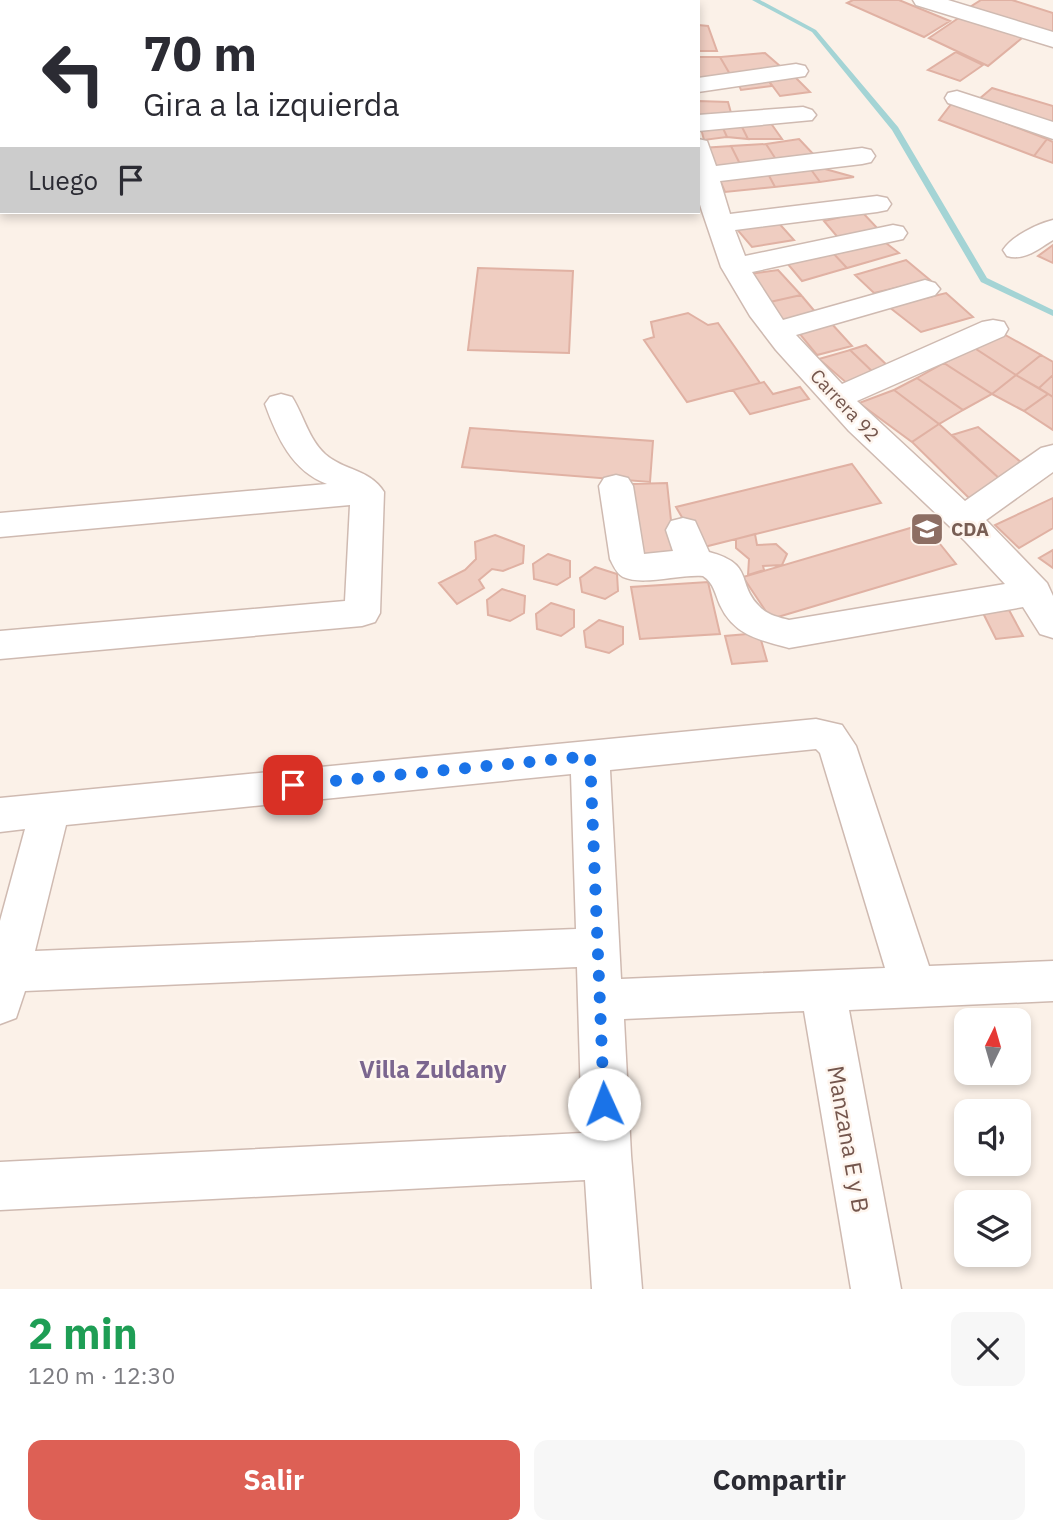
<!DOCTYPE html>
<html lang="es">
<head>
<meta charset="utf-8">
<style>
  body { margin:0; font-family:"IBM Plex Sans",sans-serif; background:#f7f7f7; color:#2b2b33; height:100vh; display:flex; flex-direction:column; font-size:26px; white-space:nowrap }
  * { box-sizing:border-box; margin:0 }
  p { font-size:23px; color:#7c7c81 }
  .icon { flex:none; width:38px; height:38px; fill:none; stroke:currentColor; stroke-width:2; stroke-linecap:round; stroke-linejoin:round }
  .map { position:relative; height:1289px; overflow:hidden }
  .panel { display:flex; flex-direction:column; background:#fff; flex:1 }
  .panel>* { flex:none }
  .hud { position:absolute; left:0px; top:0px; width:700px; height:214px; box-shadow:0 4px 10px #0003; background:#fff; color:#2b2b33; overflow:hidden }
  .needle { width:46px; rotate:5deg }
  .buttons { position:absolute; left:954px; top:1008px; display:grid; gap:14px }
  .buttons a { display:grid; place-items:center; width:77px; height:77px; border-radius:14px; background:#fff; box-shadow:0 4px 10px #0003; font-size:35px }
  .pin { position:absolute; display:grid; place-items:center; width:60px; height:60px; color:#fff; margin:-30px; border-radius:14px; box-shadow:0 4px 10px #0006 }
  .me { position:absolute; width:77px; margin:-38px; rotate:358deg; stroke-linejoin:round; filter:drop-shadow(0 0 5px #0008) }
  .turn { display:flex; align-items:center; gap:24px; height:147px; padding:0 28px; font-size:32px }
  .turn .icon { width:91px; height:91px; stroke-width:2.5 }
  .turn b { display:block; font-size:49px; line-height:60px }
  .then { display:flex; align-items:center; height:66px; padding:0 28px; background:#0003; gap:14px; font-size:26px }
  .round { display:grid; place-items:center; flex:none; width:74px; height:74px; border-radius:14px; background:#f7f7f7 }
  .headline { display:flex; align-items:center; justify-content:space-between; height:119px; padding:0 28px }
  h1 { font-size:42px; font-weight:700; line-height:52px; color:#1e9e55 }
  .cta { display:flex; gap:14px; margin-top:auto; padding:14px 28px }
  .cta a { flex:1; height:80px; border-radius:14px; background:#dd6055; color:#fff; font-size:28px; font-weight:700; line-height:80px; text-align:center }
  .cta a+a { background:#f7f7f7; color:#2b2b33 }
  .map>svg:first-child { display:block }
</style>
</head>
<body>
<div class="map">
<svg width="1053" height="1289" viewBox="0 0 1053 1289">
  <rect width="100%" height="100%" fill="#fbf1e8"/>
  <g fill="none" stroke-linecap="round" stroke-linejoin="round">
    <!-- stream -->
    <path fill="#a4d4d5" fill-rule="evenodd" d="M752,0H760L816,30L898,127L987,278L1053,310V316L981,282L892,130L812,32Z"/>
  </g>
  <!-- building -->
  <path fill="#efcdc1" stroke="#e0b1a3" stroke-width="2" d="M853,0H899L950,21L924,37L847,3Z
    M981,0H1012L1053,13V32L970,7Z
    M963,15L1027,34L988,66L929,38Z
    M698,25L708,26L717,51H698Z
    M956,52L983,65L960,81L928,70Z
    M765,53L781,67L731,76L720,57Z
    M698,57H720L731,76L698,82Z
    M792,74L810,92L780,96L766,77Z
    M766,77L772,86L741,90L737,80Z
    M992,88L1053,106V126L978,100Z
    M698,101L728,102L733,120H698Z
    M952,103L1047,139L1034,156L939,120Z
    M770,122L782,139H748L741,125Z
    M700,125L722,126L727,137L704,140Z
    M741,125L748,139L727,137L722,126Z
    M799,139L816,157L777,161L766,144Z
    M1047,139L1053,142V163L1034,156Z
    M766,144L777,161L742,168L731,146Z
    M731,146L742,168L713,171L702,148Z
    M807,164L820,182L775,187L766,170Z
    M807,164L854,177L820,182Z
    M766,170L775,187L725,192L718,176Z
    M862,212L881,232L840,240L824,221Z
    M776,220L794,240L752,247L735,227Z
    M882,240L899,253L847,268L832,252Z
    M1053,245V263L1038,256Z
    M832,252L847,268L802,281L787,263Z
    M906,260L930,280L874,293L855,275Z
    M478,268L573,271L569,353L468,350Z
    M778,270L801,295L770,302L749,274Z
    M946,293L973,317L921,332L889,307Z
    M801,295L817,314L785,323L770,302Z
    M688,313L708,325L718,323L760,383L687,402L644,340L654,337L651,322Z
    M831,323L852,346L817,355L799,333Z
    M1000,332L1041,355L1016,375L973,347Z
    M866,345L892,370L877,376L850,350Z
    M973,347L1016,375L992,394L944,363Z
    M850,350L877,376L849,385L819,359Z
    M1041,355L1053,362V375L1039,388L1016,375Z
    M944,363L992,394L963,410L917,378Z
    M1016,375L1048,394L1024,411L992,394Z
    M1053,375V397L1039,388Z
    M917,378L963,410L939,424L894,390Z
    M764,382L773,394L800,387L809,399L750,414L733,390Z
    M894,390L939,424L912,442L859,403Z
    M1048,394L1053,397V430L1024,411Z
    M939,424L1001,480L969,498L912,442Z
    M978,427L1022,463L1001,480L952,435Z
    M470,428L653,441L650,482L462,467Z
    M852,464L881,503L700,548L676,507Z
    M667,483L675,558L638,559L631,484Z
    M1053,498V528L1019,548L995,525Z
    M924,524L956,564L771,619L743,577Z
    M755,534L757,545L776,544L787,554L782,565L763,566L764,570L748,575L749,559L736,548V539Z
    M495,535L524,546L523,563L503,571L492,569L479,580L484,588L457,604L439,583L465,570L476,559L475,542Z
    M1053,550V568L1039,558Z
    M548,554L570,561V577L557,585L534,579L533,564Z
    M595,567L617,574L618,591L605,599L582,592L580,578Z
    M708,582L720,634L640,639L631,587Z
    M502,589L525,596L524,613L510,621L488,615L487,600Z
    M551,603L574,610V627L561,636L537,629L536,614Z
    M1009,610L1023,636L996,639L983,613Z
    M599,620L623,627V644L609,653L586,647L584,631Z
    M759,633L767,661L732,664L725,636Z"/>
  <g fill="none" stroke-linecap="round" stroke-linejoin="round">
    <!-- minor casing -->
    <g stroke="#cfbab1" stroke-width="3">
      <path id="minor" d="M250,0H272V2H250Z
        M630,0H654L655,2H631Z
        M913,0H948L1053,32V47L916,5Z
        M796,64L805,66L808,71L805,76L698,92V78Z
        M957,91L1053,122V139L948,103L945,98L948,93Z
        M803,107L812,110L816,115L812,120L698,131V115Z
        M698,139L707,141L716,166L862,148L871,150L875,156L871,162L862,164L720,181L730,214L877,196L887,198L891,204L887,210L877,212L735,230L745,256L893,225L903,227L907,233L903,239L752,272L783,320L925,280L935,283L940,289L935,295L796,335L842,384L982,322L993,320L1004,322L1008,329L1004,336L857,401L965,501L1041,448L1053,445V472L986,520L1047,583L1053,596V638L1040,634L1023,607L789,648C759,640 734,635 720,605C715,594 714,583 703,576C680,574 643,586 623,577C617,574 613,565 610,559L599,486L604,478L616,475L628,478L633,486L644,554L673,551L666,530L671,521L683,518L695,521L709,552C755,564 736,583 759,606C767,615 778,617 789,620L1005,584L965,541L849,431L776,350L750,316L721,267L702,211L698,198Z
        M1053,220V240C1038,249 1025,261 1007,256L1003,250C1012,236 1037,224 1053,220Z
        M281,394L292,397C304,416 308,438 325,454C344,471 370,469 384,492L380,613L375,622L362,626L0,659V631L345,601L350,505L0,537V513L327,484C292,471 277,437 265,404L270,397Z
        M816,719L842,725L856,746L929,966L1053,961V1001L849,1010L901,1289H851L804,1011L624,1019L631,1155L642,1289H592L585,1180L0,1210V1162L582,1133L577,967L25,991L16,1018L0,1024V921L25,829L0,832V798ZM816,749L820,753L885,968L621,979L610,770ZM571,774L576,929L35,951L66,825Z"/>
    </g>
    <!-- minor -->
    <use href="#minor" fill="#fff" fill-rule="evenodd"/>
  </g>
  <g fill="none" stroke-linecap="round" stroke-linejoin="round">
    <!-- route -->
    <path stroke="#1a73e8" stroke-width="12" stroke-dasharray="0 21.6" d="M293,785L590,756L604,1104"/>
  </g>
  <!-- icons -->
  <defs>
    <g id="school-square" transform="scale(1.75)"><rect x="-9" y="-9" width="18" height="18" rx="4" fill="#8d6e63" stroke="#fef5ee"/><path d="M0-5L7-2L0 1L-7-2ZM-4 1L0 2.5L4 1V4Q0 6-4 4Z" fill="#fff"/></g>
  </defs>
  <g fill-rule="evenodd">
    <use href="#school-square" x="927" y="529"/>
  </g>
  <g text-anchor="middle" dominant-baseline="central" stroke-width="5" stroke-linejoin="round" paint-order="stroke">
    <!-- street labels -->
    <g font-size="19" fill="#74564d" stroke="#fef5ee">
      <text transform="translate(845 405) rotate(47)">Carrera 92</text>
    </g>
    <!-- education labels -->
    <g font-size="19" font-weight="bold" fill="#785e54" stroke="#fef5ee" text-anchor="start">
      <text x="951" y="529">CDA</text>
    </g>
    <!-- near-street labels -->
    <g font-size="23" fill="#74564d" stroke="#fef5ee">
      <text transform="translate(849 1139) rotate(80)">Manzana E y B</text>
    </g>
    <!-- near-neighbourhood labels -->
    <g font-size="24" font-weight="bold" fill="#7b668f" stroke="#fef5ee">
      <text x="433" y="1069">Villa Zuldany</text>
    </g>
  </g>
</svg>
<div class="buttons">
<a><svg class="needle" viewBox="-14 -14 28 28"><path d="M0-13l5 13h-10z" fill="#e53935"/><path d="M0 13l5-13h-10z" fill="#7c7c81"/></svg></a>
<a><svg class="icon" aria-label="sound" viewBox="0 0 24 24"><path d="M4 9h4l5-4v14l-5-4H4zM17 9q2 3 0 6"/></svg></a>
<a><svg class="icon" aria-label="layers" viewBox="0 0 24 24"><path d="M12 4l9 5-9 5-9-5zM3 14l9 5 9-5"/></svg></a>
</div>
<div class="pin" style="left:293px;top:785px;background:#d93025"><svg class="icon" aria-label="arrive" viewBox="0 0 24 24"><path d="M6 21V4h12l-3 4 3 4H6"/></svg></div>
<svg class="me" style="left:604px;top:1104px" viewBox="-20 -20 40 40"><circle r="19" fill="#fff"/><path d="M0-13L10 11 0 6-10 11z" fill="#1a73e8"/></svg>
<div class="hud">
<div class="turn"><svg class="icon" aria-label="left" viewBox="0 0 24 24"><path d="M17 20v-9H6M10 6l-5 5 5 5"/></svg><div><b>70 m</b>Gira a la izquierda</div></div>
<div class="then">Luego<svg class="icon" aria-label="arrive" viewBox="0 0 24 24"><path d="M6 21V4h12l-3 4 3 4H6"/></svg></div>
</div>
</div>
<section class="panel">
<div class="headline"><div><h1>2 min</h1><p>120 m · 12:30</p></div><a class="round"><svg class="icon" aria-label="close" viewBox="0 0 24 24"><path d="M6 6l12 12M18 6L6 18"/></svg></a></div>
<div class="cta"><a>Salir</a><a>Compartir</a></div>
</section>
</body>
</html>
